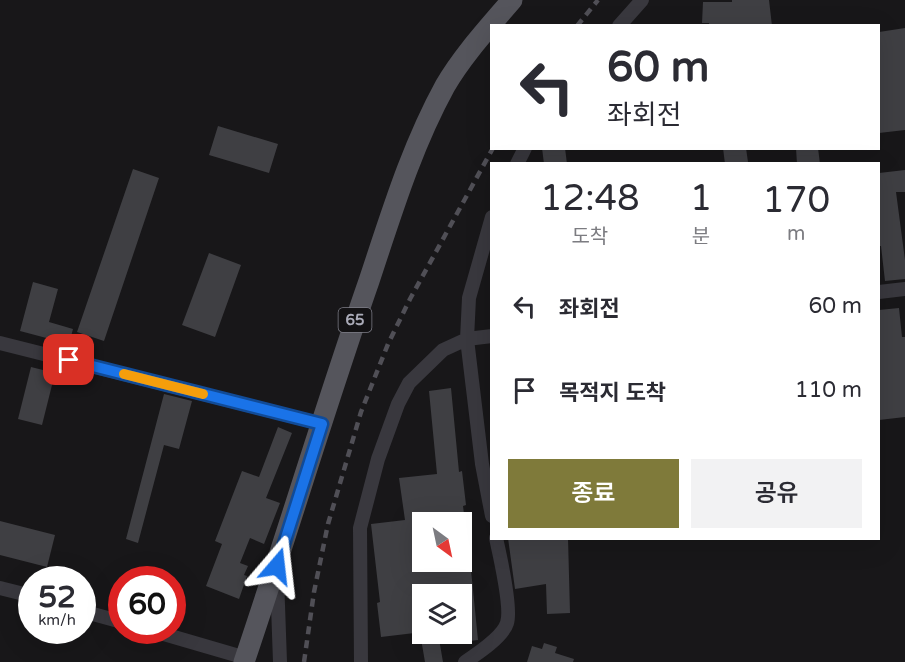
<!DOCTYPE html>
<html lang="ko">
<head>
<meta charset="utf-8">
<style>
  body { margin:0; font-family:"Varela Round","Noto Sans KR",sans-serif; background:#f2f2f3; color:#2b2b33; height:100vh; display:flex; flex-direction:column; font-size:22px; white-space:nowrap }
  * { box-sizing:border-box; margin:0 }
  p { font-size:20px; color:#7c7c81 }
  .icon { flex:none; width:33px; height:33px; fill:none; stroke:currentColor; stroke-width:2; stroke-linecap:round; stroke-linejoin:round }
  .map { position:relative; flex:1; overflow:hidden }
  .drawer { position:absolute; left:490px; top:162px; width:390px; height:378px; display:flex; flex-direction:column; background:#fff; border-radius:0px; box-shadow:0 6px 24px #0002 }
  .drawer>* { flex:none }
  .banner { position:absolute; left:490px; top:24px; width:390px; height:126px; border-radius:0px; box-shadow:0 6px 24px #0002; background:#fff; color:#2b2b33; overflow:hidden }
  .needle { width:39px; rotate:147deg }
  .buttons { position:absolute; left:412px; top:512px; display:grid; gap:12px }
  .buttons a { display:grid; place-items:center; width:60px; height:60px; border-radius:0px; background:#fff; box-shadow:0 6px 24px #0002; font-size:30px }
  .speed { position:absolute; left:18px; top:566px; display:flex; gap:12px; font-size:30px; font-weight:700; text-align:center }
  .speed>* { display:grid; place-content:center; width:78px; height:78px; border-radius:50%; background:#fff; box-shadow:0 6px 24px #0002; line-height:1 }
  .speed small { font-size:15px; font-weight:400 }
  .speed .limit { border:9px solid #d22; background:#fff; color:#111 }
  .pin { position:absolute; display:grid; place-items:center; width:51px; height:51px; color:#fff; margin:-26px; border-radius:12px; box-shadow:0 3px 9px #0006 }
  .me { position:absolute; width:66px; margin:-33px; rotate:17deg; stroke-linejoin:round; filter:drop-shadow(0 0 4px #0008) }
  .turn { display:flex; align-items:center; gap:21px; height:126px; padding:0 18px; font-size:27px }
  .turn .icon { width:78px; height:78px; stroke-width:2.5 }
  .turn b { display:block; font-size:42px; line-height:51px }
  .eta { display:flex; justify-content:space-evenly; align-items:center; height:102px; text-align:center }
  .eta b { font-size:36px; font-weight:600; line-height:42px }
  .action { display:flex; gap:12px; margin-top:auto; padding:12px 18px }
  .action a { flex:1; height:69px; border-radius:0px; background:#7f7a3a; color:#fff; font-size:24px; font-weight:600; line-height:69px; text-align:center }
  .action a+a { background:#f2f2f3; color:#2b2b33 }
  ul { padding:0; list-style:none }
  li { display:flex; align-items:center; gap:18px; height:84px; padding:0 18px }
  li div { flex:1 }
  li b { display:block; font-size:22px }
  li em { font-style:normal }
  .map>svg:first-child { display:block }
</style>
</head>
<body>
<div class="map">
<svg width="905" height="662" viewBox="0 0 905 662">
  <rect width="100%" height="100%" fill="#181719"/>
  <!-- building -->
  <path fill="#3f3f43" d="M732,0H769L772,26H709V23H702L703,2H732Z
    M905,28V130L879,133V32Z
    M218,126L278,144L269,173L209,155Z
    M542,148H565L567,164H544Z
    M723,148H746L748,162L725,164Z
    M796,148H818L820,164H797Z
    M133,169L159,178L104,341L77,332Z
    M905,170V192H896L905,260V279L885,281L881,246H879V173Z
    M209,253L241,265L215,337L182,325Z
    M33,282L58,289L49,322L73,329L69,344L20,331Z
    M899,308L902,337H905V417L879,420V310Z
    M31,367L55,373L42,425L18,419Z
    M451,388L459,472L462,471L466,505L463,506L465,522H423V561H467L468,570H471L478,640L462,642V589L423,593V632L381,637L377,603L380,602L371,524L405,520L399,478L437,474L429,391Z
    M164,394L192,401L179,449L164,445L138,543L126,539Z
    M278,427L292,433L266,498L280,503L264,544L250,538L240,563L248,566L244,575L247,576L239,599L206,586L222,544L215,541L242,471L259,477Z
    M0,521L55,535L47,567L0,555Z
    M508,538H568L570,613L547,614L546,584L515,589Z
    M420,633H438L443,662H425Z
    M544,643L557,647L555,653L574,659L573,662H527L532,646L542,649Z"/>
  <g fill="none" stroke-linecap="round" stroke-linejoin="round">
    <!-- street -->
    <path stroke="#39383e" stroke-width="14" d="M619,26L642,0
      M517,164L525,148
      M492,217L469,298L467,339L482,464L492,516
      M879,292L905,289
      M0,343L322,424
      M277,577L280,662
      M0,588L32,596
      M82,611L122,622
      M150,630L246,658
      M361,662L360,528L378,459L398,404L409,383L443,350L467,339L492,336
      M465,662C477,654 503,637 507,623C512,608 500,556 496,538"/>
    <!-- primary -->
    <path stroke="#55555c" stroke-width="21" d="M244,662C287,535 325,407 369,281C391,215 411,148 445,86C463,55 489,27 512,0"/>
    <!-- rail -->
    <path stroke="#504f56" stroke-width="4.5" stroke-dasharray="8 6" stroke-linecap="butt" d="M577,26L598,0
      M304,662L314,592L328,524L361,412L388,344L410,299L493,148"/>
  </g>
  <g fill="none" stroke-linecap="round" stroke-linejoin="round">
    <!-- route casing -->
    <g stroke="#114b97" stroke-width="15">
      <path id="route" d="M69,360L322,424L277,566"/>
    </g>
    <!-- route -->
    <use href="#route" stroke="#1a73e8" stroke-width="10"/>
    <!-- slow -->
    <path stroke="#f59e0b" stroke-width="10" d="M124,374L203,394"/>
  </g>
  <g text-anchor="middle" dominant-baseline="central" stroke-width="6" stroke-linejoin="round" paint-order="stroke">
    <!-- shield labels -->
    <rect fill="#131214" stroke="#7d7d87" stroke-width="1.5" x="338.5" y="308" width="33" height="24" rx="4.5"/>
    <g font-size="15" font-weight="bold" fill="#aaabb8">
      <text x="355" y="320">65</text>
    </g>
  </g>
</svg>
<div class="buttons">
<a><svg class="needle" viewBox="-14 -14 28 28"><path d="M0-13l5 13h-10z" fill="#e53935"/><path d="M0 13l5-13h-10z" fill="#7c7c81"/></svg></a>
<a><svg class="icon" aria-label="layers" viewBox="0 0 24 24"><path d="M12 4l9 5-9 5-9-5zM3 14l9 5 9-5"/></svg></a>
</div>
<div class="speed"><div>52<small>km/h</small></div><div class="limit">60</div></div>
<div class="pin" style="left:69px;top:360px;background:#d93025"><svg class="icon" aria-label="arrive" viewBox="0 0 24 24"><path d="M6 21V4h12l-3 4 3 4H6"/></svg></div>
<svg class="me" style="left:277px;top:566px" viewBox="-20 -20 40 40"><path d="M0-17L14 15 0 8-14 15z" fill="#1a73e8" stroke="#fff" stroke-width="4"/></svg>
<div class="banner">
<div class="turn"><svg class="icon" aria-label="left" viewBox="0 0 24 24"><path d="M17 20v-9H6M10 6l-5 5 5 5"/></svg><div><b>60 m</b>좌회전</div></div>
</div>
<section class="drawer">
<div class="eta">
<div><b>12:48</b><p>도착</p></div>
<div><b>1</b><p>분</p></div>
<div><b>170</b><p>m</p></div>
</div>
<ul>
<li><svg class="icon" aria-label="left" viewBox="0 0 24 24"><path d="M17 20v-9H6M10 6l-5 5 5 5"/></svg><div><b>좌회전</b></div><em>60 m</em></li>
<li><svg class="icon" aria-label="arrive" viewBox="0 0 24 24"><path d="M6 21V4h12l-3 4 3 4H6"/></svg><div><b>목적지 도착</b></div><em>110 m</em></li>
</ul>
<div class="action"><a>종료</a><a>공유</a></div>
</section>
</div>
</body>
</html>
